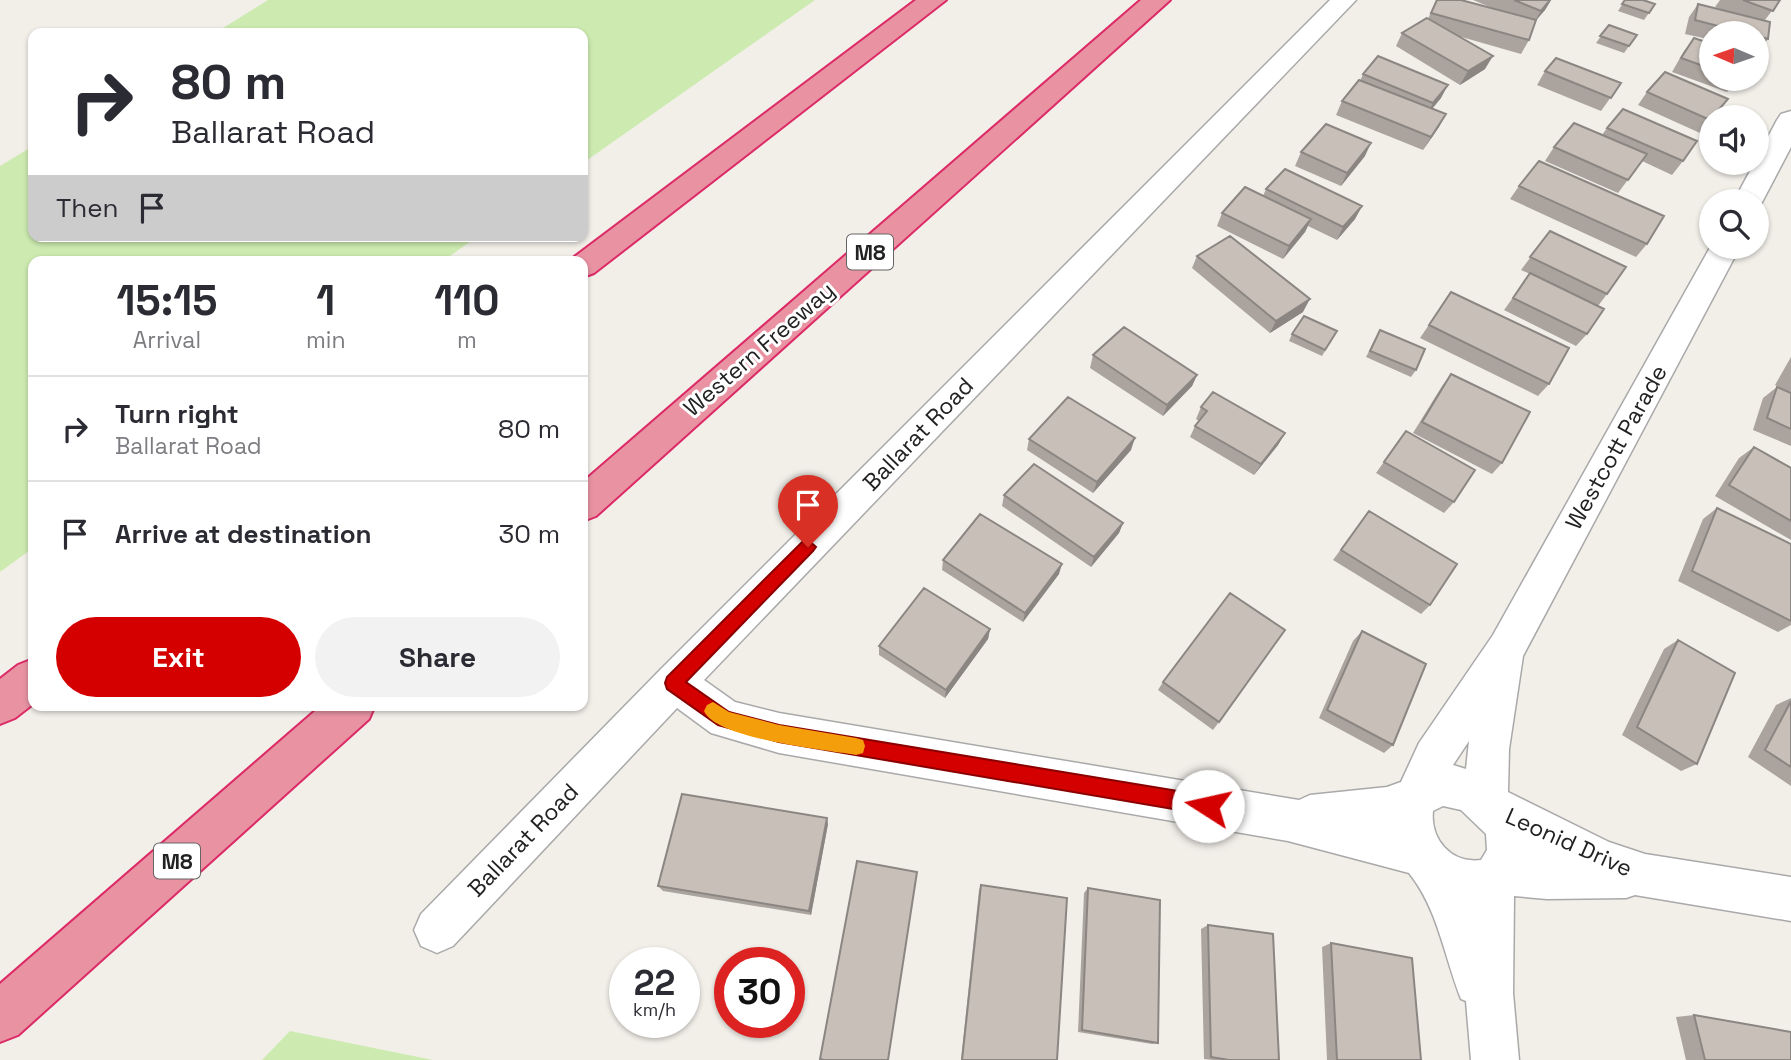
<!DOCTYPE html>
<html lang="en">
<head>
<meta charset="utf-8">
<style>
  body { margin:0; font-family:"Space Grotesk",sans-serif; background:#f2f2f3; color:#2b2b33; height:100vh; display:flex; flex-direction:column; font-size:26px; white-space:nowrap }
  * { box-sizing:border-box; margin:0 }
  p { font-size:23px; color:#7c7c81 }
  .icon { flex:none; width:38px; height:38px; fill:none; stroke:currentColor; stroke-width:2; stroke-linecap:round; stroke-linejoin:round }
  .map { position:relative; flex:1; overflow:hidden }
  .drawer { position:absolute; left:28px; top:256px; width:560px; height:455px; display:flex; flex-direction:column; background:#fff; border-radius:14px; box-shadow:0 2px 5px #0004 }
  .drawer>* { flex:none }
  .guide { position:absolute; left:28px; top:28px; width:560px; height:214px; border-radius:14px; box-shadow:0 2px 5px #0004; background:#fff; color:#2b2b33; overflow:hidden }
  .needle { width:46px; rotate:272deg }
  .tools { position:absolute; left:1699px; top:21px; display:grid; gap:14px }
  .tools a { display:grid; place-items:center; width:70px; height:70px; border-radius:50%; background:#fff; box-shadow:0 2px 5px #0004; font-size:35px }
  .speed { position:absolute; left:609px; top:947px; display:flex; gap:14px; font-size:35px; font-weight:700; text-align:center }
  .speed>* { display:grid; place-content:center; width:91px; height:91px; border-radius:50%; background:#fff; box-shadow:0 2px 5px #0004; line-height:1 }
  .speed small { font-size:18px; font-weight:400 }
  .speed .limit { border:10px solid #d22; background:#fff; color:#111 }
  .pin { position:absolute; display:grid; place-items:center; width:60px; height:60px; color:#fff; margin:-72px -30px; border-radius:50% 50% 50% 0; rotate:-45deg; box-shadow:0 0 7px #0007 }
  .pin .icon { rotate:45deg }
  .me { position:absolute; width:77px; margin:-38px; rotate:280deg; stroke-linejoin:round; filter:drop-shadow(0 0 5px #0008) }
  .turn { display:flex; align-items:center; gap:24px; height:147px; padding:0 28px; font-size:32px }
  .turn .icon { width:91px; height:91px; stroke-width:2.5 }
  .turn b { display:block; font-size:49px; line-height:60px }
  .then { display:flex; align-items:center; height:66px; padding:0 28px; background:#0003; gap:14px; font-size:26px }
  .eta { display:flex; justify-content:space-evenly; align-items:center; height:119px; text-align:center }
  .eta b { font-size:42px; font-weight:600; line-height:49px }
  .action { display:flex; gap:14px; margin-top:auto; padding:14px 28px }
  .action a { flex:1; height:80px; border-radius:42px; background:#d40000; color:#fff; font-size:28px; font-weight:600; line-height:80px; text-align:center }
  .action a+a { background:#f2f2f3; color:#2b2b33 }
  ul { padding:0; list-style:none }
  li { display:flex; align-items:center; gap:21px; height:105px; padding:0 28px; border-top:2px solid #e1e1e2 }
  li div { flex:1 }
  li b { display:block; font-size:26px }
  li em { font-style:normal }
  .map>svg:first-child { display:block }
</style>
</head>
<body>
<div class="map">
<svg width="1791" height="1060" viewBox="0 0 1791 1060">
  <rect width="100%" height="100%" fill="#f2efe9"/>
  <!-- grass -->
  <path fill="#cdebb0" d="M268,0H815L583,163V33H215Z
    M33,146V236H478L443,261H33V548L0,572V166Z
    M290,1031L433,1060H262Z"/>
  <g fill="none" stroke-linecap="round" stroke-linejoin="round">
    <!-- street casing -->
    <g stroke="#a9a9a9" stroke-width="3">
      <path id="street" d="M1330,0H1356L704,680L735,702L779,713L1299,800L1310,795L1387,787L1401,782L1419,743L1493,635L1712,244V247H1740L1523,656L1509,749L1508,792L1609,842L1645,854L1791,877V921L1635,895L1626,898L1547,899L1514,896L1513,993L1519,1060H1471L1466,1001L1461,999C1444,956 1438,909 1409,873L1288,841L779,753L711,733L677,708L453,946L437,953L421,946L414,930L421,914L660,670ZM1469,741L1466,769L1453,765ZM1443,806L1461,810L1486,834L1487,850L1481,860C1451,864 1430,839 1433,811Z
        M1791,111V147L1759,208L1757,209V201H1734L1777,120L1781,114Z"/>
    </g>
    <!-- highway casing -->
    <g stroke="#dc2a67" stroke-width="4">
      <path id="highway" d="M916,0H946L594,273L583,277V261H569Z
        M1141,0H1170L596,516L583,521V482Z
        M33,659V704L15,718L0,724V679L18,665Z
        M322,705H375L369,719L18,1035L0,1042V984Z"/>
    </g>
    <!-- street -->
    <use href="#street" fill="#fff" fill-rule="evenodd"/>
    <!-- highway -->
    <use href="#highway" fill="#e892a2" fill-rule="evenodd"/>
  </g>
  <!-- wall -->
  <path fill="#aba49e" d="M1436,0L1497,10L1473,0H1551L1545,10L1536,20L1529,40L1521,54L1458,36L1485,69L1460,85L1396,46L1402,33L1428,19Z
    M1625,0L1655,4L1644,20L1618,11Z
    M1720,0H1780L1765,20L1768,39L1758,53L1757,33H1712V40L1685,34L1689,17L1698,4L1723,10L1715,7Z
    M1609,25L1637,35L1624,53L1596,43Z
    M1694,38L1712,44V79H1738L1727,92L1672,72L1684,51Z
    M1545,71L1621,83L1601,111L1537,85Z
    M1363,74L1441,98L1432,109L1439,127L1423,150L1336,115L1342,101L1360,81Z
    M1647,92L1712,119L1700,133L1638,105Z
    M1607,128L1683,161L1672,175L1642,161L1618,193L1545,161L1554,147L1602,135Z
    M1301,152L1365,156L1341,186L1295,166Z
    M1519,186L1647,244L1636,257L1510,199Z
    M1266,189L1362,206L1355,219L1337,240L1308,226L1305,232L1283,259L1217,226L1222,213L1263,196Z
    M1550,231L1607,294L1598,306L1587,334L1576,346L1504,310L1530,274L1521,270Z
    M1197,256L1303,312L1270,333L1192,268Z
    M1451,292L1549,384L1538,396L1420,338Z
    M1380,330L1416,370L1411,377L1366,357Z
    M1337,331L1322,356L1289,341L1292,334Z
    M1093,355L1197,375L1192,386L1163,416L1090,368Z
    M1791,357V446L1753,430L1763,398L1777,387L1789,392L1775,385Z
    M1451,374L1502,463L1492,474L1413,433L1442,386Z
    M1201,407L1285,433L1278,445L1254,475L1190,437L1195,426L1199,421L1196,419Z
    M1406,431L1454,502L1444,513L1376,473Z
    M1029,439L1131,450L1093,493L1027,450Z
    M1754,447L1791,468V540L1715,496L1739,458Z
    M1004,495L1123,523L1119,533L1091,567L1002,506Z
    M1717,508L1791,544V625L1778,632L1678,581L1703,519Z
    M1369,511L1430,605L1421,614L1333,560Z
    M943,560L1059,574L1023,622L942,570Z
    M990,629L988,639L945,698L879,655V646Z
    M1362,631L1393,745L1384,753L1319,718L1353,641Z
    M1678,640L1697,764L1681,771L1622,735L1664,649Z
    M1163,682L1219,722L1213,730L1158,690Z
    M1791,698V786L1748,757L1776,705Z
    M828,824L811,915L663,891L658,886Z
    M981,885L1057,1060H961L979,890Z
    M1088,888L1158,1043L1152,1044L1078,1032L1084,893Z
    M1208,925L1279,1060H1213L1204,1059L1201,929Z
    M1331,943L1421,1060H1327L1322,947Z
    M1694,1015L1791,1060H1686L1676,1017Z"/>
  <!-- shaded-wall -->
  <path fill="#8b8681" d="M1550,0H1551L1545,10L1533,24L1541,11Z
    M1493,56L1485,69L1460,85L1468,71Z
    M1448,85L1441,98L1426,116L1433,103Z
    M1446,114L1439,127L1423,150L1431,137Z
    M1371,143L1365,156L1341,186L1347,173Z
    M1362,206L1355,219L1337,240L1343,227Z
    M1311,219L1305,232L1283,259L1289,246Z
    M1310,299L1303,312L1270,333L1276,321Z
    M1197,375L1192,386L1163,416L1167,405Z
    M1285,433L1278,445L1254,475L1261,464Z
    M1135,438L1131,450L1093,493L1097,482Z
    M1123,523L1119,533L1091,567L1094,557Z
    M1062,564L1059,574L1023,622L1025,613Z
    M990,629L988,639L945,698L946,690Z
    M827,818L828,824L811,915L809,911Z"/>
  <!-- building -->
  <path fill="#c7bfb8" stroke="#8b8681" stroke-width="2" d="M1437,0H1461L1536,20L1529,40L1431,13Z
    M1514,0H1550L1541,11Z
    M1625,0H1643L1655,4L1649,13L1622,4Z
    M1743,0H1780L1773,11Z
    M1698,4L1770,22L1768,39L1757,36V33H1745L1695,20Z
    M1427,18L1493,56L1468,71L1402,33Z
    M1609,25L1637,35L1629,46L1600,36Z
    M1694,38L1712,44V69L1681,58Z
    M1378,56L1448,85L1433,103L1363,74Z
    M1556,58L1621,83L1611,98L1545,71Z
    M1665,72L1728,99L1710,120L1647,92Z
    M1359,80L1446,114L1431,137L1342,101Z
    M1623,109L1697,141L1683,161L1607,128Z
    M1574,123L1647,154L1628,180L1554,147Z
    M1326,124L1371,143L1347,173L1301,152Z
    M1539,161L1664,216L1647,244L1519,186Z
    M1285,169L1362,206L1343,227L1266,189Z
    M1245,187L1311,219L1289,246L1222,213Z
    M1550,231L1626,267L1607,294L1530,257Z
    M1230,236L1310,299L1276,321L1197,256Z
    M1530,273L1604,309L1587,334L1513,298Z
    M1451,292L1569,348L1549,384L1429,325Z
    M1304,316L1337,331L1325,350L1292,334Z
    M1124,327L1197,375L1167,405L1093,355Z
    M1380,330L1425,349L1416,370L1370,351Z
    M1451,374L1530,412L1502,463L1422,422Z
    M1777,387L1791,393V429L1767,418Z
    M1213,392L1285,433L1261,464L1195,426L1207,411L1201,407Z
    M1068,397L1135,438L1097,482L1029,439Z
    M1406,431L1475,470L1454,502L1384,462Z
    M1754,447L1791,468V521L1729,485Z
    M1034,464L1123,523L1094,557L1004,495Z
    M1717,508L1791,544V621L1692,571Z
    M1369,511L1457,564L1430,605L1341,550Z
    M980,514L1062,564L1025,613L943,560Z
    M924,588L990,629L946,690L879,646Z
    M1230,593L1285,630L1219,722L1163,682Z
    M1362,631L1426,664L1393,745L1327,710Z
    M1678,640L1735,673L1697,764L1637,727Z
    M1791,701V767L1765,750Z
    M682,794L827,818L809,911L658,886Z
    M857,861L917,872L888,1060H824L820,1059Z
    M981,885L1067,898L1057,1060H962Z
    M1088,888L1160,900L1158,1043L1082,1030Z
    M1208,925L1273,934L1279,1060H1229L1211,1057Z
    M1331,943L1412,958L1421,1060H1337Z
    M1694,1015L1791,1032V1060H1705Z"/>
  <!-- route -->
  <path fill="#d40000" stroke="#8a0000" stroke-width="2" d="M808,540L816,547L813,551L686,682L729,712L779,725L1208,796L1214,799L1217,806L1214,812L1208,815L779,742L718,725L667,689L665,683L667,677L802,542Z"/>
  <!-- slow -->
  <path fill="#f59e0b" d="M713,702L729,712L779,725L856,738L863,740L865,746L863,753L856,755C826,750 716,739 704,711L707,705Z"/>
  <g text-anchor="middle" dominant-baseline="central" stroke-width="6" stroke-linejoin="round" paint-order="stroke">
    <!-- shield labels -->
    <g fill="#fff" stroke="#646464" stroke-width="2">
      <rect x="847" y="234.5" width="46" height="35" rx="5"/>
      <rect x="154" y="843.5" width="46" height="35" rx="5"/>
    </g>
    <g font-size="21" font-weight="bold" fill="#222">
      <text x="870" y="252">M8</text>
      <text x="177" y="861">M8</text>
    </g>
    <!-- street labels -->
    <g font-size="23" fill="#222" stroke="#fff">
      <text transform="translate(759 349) rotate(-41)">Western Freeway</text>
      <text transform="translate(918 434) rotate(-46)">Ballarat Road</text>
      <text transform="translate(1616 447) rotate(-61)">Westcott Parade</text>
      <text transform="translate(523 840) rotate(-46)">Ballarat Road</text>
      <text transform="translate(1569 842) rotate(24)">Leonid Drive</text>
    </g>
  </g>
</svg>
<div class="tools">
<a><svg class="needle" viewBox="-14 -14 28 28"><path d="M0-13l5 13h-10z" fill="#e53935"/><path d="M0 13l5-13h-10z" fill="#7c7c81"/></svg></a>
<a><svg class="icon" aria-label="sound" viewBox="0 0 24 24"><path d="M4 9h4l5-4v14l-5-4H4zM17 9q2 3 0 6"/></svg></a>
<a><svg class="icon" aria-label="search" viewBox="0 0 24 24"><circle cx="10" cy="10" r="6"/><path d="M15 15l6 6"/></svg></a>
</div>
<div class="speed"><div>22<small>km/h</small></div><div class="limit">30</div></div>
<div class="pin" style="left:808px;top:547px;background:#d93025"><svg class="icon" aria-label="arrive" viewBox="0 0 24 24"><path d="M6 21V4h12l-3 4 3 4H6"/></svg></div>
<svg class="me" style="left:1208px;top:806px" viewBox="-20 -20 40 40"><circle r="19" fill="#fff"/><path d="M0-13L10 11 0 6-10 11z" fill="#d40000"/></svg>
<div class="guide">
<div class="turn"><svg class="icon" aria-label="right" viewBox="0 0 24 24"><path d="M7 20v-9h11M14 6l5 5-5 5"/></svg><div><b>80 m</b>Ballarat Road</div></div>
<div class="then">Then<svg class="icon" aria-label="arrive" viewBox="0 0 24 24"><path d="M6 21V4h12l-3 4 3 4H6"/></svg></div>
</div>
<section class="drawer">
<div class="eta">
<div><b>15:15</b><p>Arrival</p></div>
<div><b>1</b><p>min</p></div>
<div><b>110</b><p>m</p></div>
</div>
<ul>
<li><svg class="icon" aria-label="right" viewBox="0 0 24 24"><path d="M7 20v-9h11M14 6l5 5-5 5"/></svg><div><b>Turn right</b><p>Ballarat Road</p></div><em>80 m</em></li>
<li><svg class="icon" aria-label="arrive" viewBox="0 0 24 24"><path d="M6 21V4h12l-3 4 3 4H6"/></svg><div><b>Arrive at destination</b></div><em>30 m</em></li>
</ul>
<div class="action"><a>Exit</a><a>Share</a></div>
</section>
</div>
</body>
</html>
